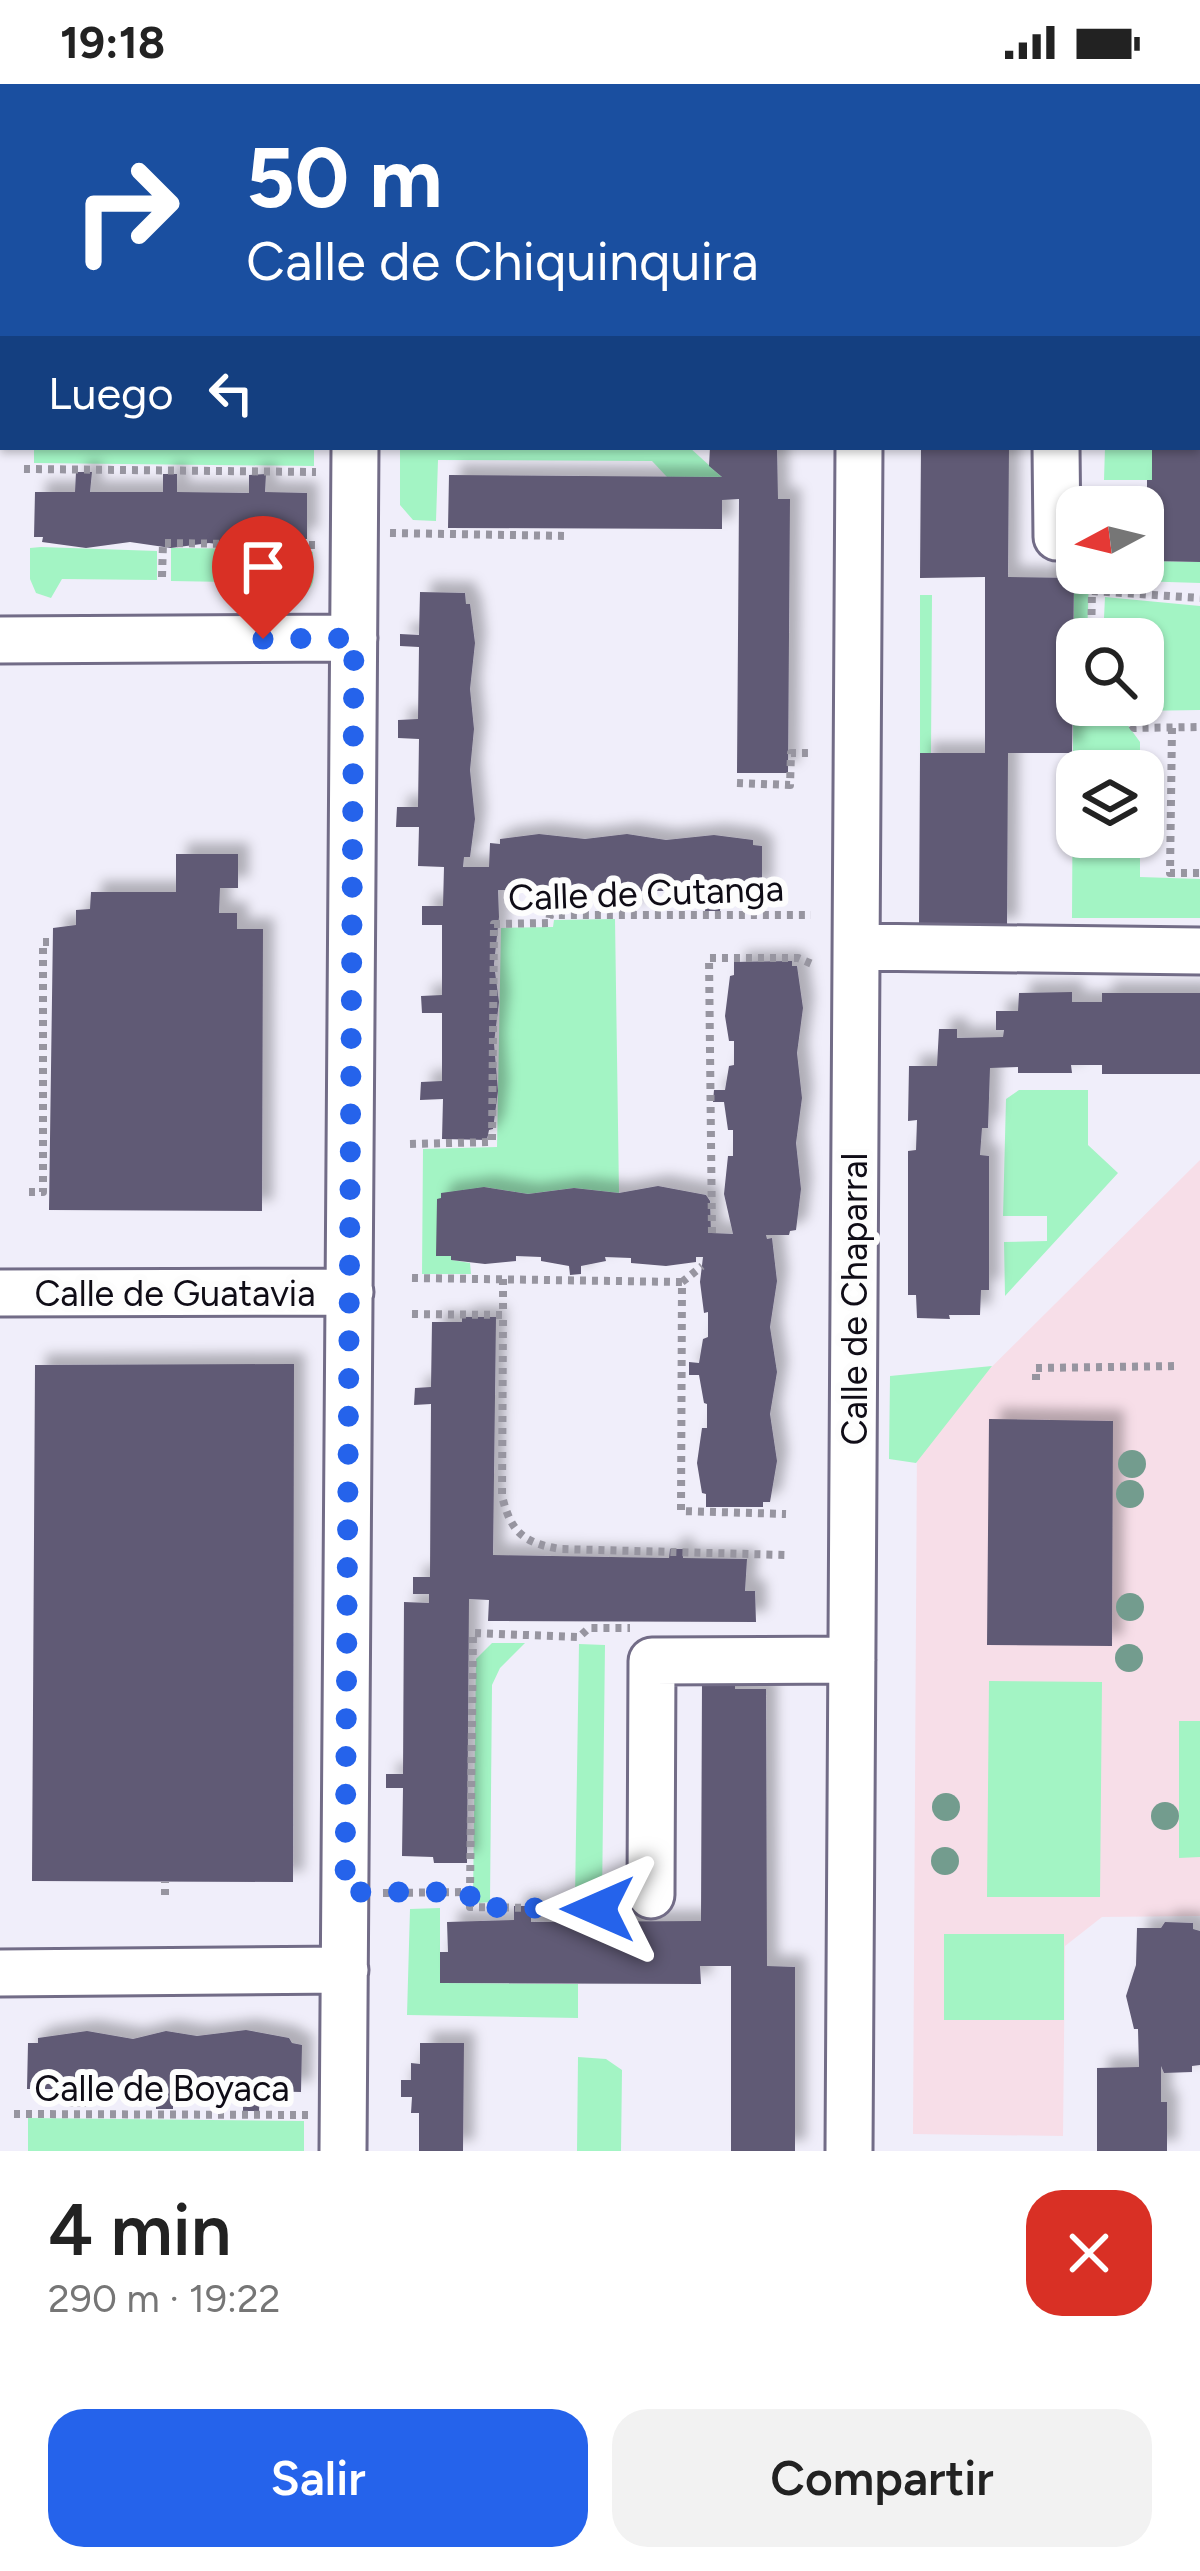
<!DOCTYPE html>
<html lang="es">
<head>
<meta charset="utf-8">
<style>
  body { margin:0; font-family:Figtree,sans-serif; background:#f2f2f2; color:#222; height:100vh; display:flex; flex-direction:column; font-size:45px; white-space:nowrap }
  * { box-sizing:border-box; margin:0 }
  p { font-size:39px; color:#767676 }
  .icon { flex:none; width:66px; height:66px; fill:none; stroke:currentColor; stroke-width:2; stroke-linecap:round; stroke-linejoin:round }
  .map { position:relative; height:2067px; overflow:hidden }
  .drawer { display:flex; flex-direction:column; background:#fff; flex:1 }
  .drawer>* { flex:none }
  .top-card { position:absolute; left:0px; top:0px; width:1200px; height:366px; box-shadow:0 3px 9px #0004; background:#1a4fa0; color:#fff; overflow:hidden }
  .needle { width:78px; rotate:263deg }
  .controls { position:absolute; left:1056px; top:402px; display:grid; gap:24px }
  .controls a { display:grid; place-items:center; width:108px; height:108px; border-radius:24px; background:#fff; box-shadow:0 3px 9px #0004; font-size:60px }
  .pin { position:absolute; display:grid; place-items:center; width:102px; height:102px; color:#fff; margin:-123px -51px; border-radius:50% 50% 50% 0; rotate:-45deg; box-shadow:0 0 12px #0007 }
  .pin .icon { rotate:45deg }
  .me { position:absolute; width:132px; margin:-66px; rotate:270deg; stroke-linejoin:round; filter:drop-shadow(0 0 9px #0008) }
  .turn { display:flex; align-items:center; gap:42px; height:252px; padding:0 48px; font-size:54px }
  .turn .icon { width:156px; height:156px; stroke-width:2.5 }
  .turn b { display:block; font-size:84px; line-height:102px }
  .then { display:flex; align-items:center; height:114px; padding:0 48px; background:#0003; gap:24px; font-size:45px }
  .round { display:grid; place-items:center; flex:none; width:126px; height:126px; border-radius:36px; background:#f2f2f2 }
  .overview { display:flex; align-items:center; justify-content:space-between; height:204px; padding:0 48px }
  h1 { font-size:72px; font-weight:600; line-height:90px }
  .action { display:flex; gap:24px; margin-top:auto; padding:24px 48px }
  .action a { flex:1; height:138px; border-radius:36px; background:#2563eb; color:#fff; font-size:48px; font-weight:600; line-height:138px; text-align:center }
  .action a+a { background:#f2f2f2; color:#222 }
  .status { display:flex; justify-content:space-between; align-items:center; height:84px; padding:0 60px; background:#fff; direction:ltr }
  .status svg { height:33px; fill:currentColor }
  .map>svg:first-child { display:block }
</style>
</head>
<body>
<div class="status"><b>19:18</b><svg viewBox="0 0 49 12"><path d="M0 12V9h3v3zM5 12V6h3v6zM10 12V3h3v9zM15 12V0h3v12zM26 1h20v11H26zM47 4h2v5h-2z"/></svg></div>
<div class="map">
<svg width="1200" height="2067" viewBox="0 0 1200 2067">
  <defs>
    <filter id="shadow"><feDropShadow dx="11" dy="-11" stdDeviation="6" flood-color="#0004"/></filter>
  </defs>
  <rect width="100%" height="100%" fill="#f0eefa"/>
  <!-- education -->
  <path fill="#f7dee8" d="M1200,1076V1832L1102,1833L1065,1862L1063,2052L913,2050L917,1357Z"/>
  <!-- green -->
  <path fill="#a3f4c4" d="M34,363H314V382L34,379Z
    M400,363H689L722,393H667L652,377L438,376L436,437L413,436L400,421Z
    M1105,363H1152V396H1104Z
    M1106,419H1151L1152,477L1200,478V499L1104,496V489H1143V423H1106Z
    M41,463L157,467V496L62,495L51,514L36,509L30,495V464Z
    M171,464L301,465L313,468C313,492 320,508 292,513L283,499L171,497Z
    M1074,494H1089L1087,555H1077V621H1113L1140,658V687H1077V753H1140V793L1200,795V834H1072Z
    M920,511H932L931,669H920Z
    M1105,513L1200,522V626L1138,627L1133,621H1143V555H1103Z
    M615,835L619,1109L574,1104L528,1110L484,1103L451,1172L452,1176L470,1179L471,1190H422L423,1065L497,1063L501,844L553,843L554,836Z
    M1019,1006H1088V1061L1118,1089L1005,1212L1004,1158L1047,1157V1132H1003L1006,1015Z
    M992,1282L916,1379L889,1375L890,1292Z
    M492,1559H525L500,1584L492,1601L490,1818L479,1819L473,1813L476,1575Z
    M579,1560L605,1561L602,1816L575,1815Z
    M989,1597L1102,1598L1100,1813H987Z
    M1179,1637H1200V1773L1179,1774Z
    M440,1824V1899L578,1900V1934L407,1931L410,1825Z
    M944,1850H1064V1936H944Z
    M578,1973L606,1975L622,1986L621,2067H577Z
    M28,2034L304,2037V2067H28Z"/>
  <!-- building -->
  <path fill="#605a74" filter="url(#shadow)" d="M710,363H777L778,415H790L788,689H737L739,415L722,416V445L448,444L449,391L722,393L709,382Z
    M921,363H1009L1008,493L1074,494L1072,669H1008L1007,845H919L920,669H985V493L920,494Z
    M1152,363H1200V478L1151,477V419H1147V396H1152Z
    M76,388H92L90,408H163V390H177V408L249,409V391L266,390L265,408L307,409V455L296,456L297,461L257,465L209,459L171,464L130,458L86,464L42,458L43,453H34L35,408H75Z
    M420,508L465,509L466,520H470L475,559L470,605L474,645L470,686L475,735L470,773H464L463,783H489L490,759L500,760V755L539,750L585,755L627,750L666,756L714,751L753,756V761L762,762V808L722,807L720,827H705L706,807H636V828H616L617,807L548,806L549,827H529L530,806H498L499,833L494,880L499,918L494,959L498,1007L493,1045L489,1046L487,1056L442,1055L443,1015L420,1016L421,998L442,997V929H422L421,912L442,911V841H422V822H443L444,783L418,782L419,743H396L397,723H418L419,655L398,654V636L418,635L419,563L400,562V550L419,551Z
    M176,770H238V804H220L219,829H237V845H263L262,1127L49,1126L53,844L76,841V826L90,825L91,808H176Z
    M792,877V882H797L803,924L797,969L802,1014L796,1059L801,1105L796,1146L790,1147L789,1151H766L767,1155L772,1154L777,1197L770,1243L777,1288L770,1330L777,1377L770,1418H763V1423H706V1410L702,1409L697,1379L702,1344H707V1320L704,1319L699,1291H689V1278L699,1279L703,1255L708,1253V1228L704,1229L700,1198L703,1173H696V1178L666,1182L631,1179V1174L605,1173L606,1177L581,1182V1190L570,1191L569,1182L541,1177V1173L516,1172V1177L485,1180L451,1176V1172H436L437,1115L441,1114V1109L484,1103L528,1110L574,1104L619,1109L658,1102L706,1111L710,1117L711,1149L733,1150L724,1110L728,1072H733V1046H728L724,1018H713L714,1006H725L729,982L734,981V957H729L725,932L730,892L734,891V878Z
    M1072,908V918H1102V909H1200V990H1102V981H1071L1072,989H1018V983L990,984L988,1044H982L980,1071L989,1072V1206H981L980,1231H949L950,1235L917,1234L916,1211H908V1067L916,1066L917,1036L908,1037L909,982H937L939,945H957V954L1003,953L1004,946H996V927H1018L1019,909Z
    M462,1233H496L493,1471L669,1474L670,1465H683V1474L747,1475L745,1507H755L756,1538L488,1537L489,1516L469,1515L467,1779H434L433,1773L402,1772L403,1704H386V1690H403L404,1518L429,1519V1510H413V1493H430L431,1320L414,1321L415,1304L431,1303L432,1238H462Z
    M294,1280L293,1798L32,1797L35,1281Z
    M989,1335L1113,1337L1112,1562L987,1561Z
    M702,1597H735V1605H766L767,1882L795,1883V2067H731V1882H700L701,1900L440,1899V1868H448L447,1838L514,1836V1822H531V1838L701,1837Z
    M1165,1838L1193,1839V1845L1200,1847V1981L1192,1982V1988L1164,1989L1161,1982V2018H1167V2067H1097V1984L1139,1983L1138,1945H1134L1126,1912L1136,1881L1137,1844H1161Z
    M246,1946L289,1954L292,1959L302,1961L301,2008L260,2007L259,2027H243V2007L173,2006V2025H156V2006H86V2023H68V2005H27L28,1959H38V1954L87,1947L133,1955L166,1947L197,1952Z
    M420,1959H464L463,2067H419V2029H411L412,2013H401V1996H411V1979L420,1980Z"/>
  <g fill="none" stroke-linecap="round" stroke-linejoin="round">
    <!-- minor casing -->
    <g stroke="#726c87" stroke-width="51">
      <path id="minor" d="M358,3V0
        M861,3V0
        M1105,3V0
        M1056,363L1057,453
        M0,556L354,554
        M857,863L1200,867
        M0,1209L350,1208
        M651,1811L652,1577L852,1576
        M0,1889L345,1886
        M343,2067L355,363
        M849,2067L859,363"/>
    </g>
    <!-- path -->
    <path stroke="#9795a0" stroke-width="8" stroke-dasharray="6 6" stroke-linecap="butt" d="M699,0V3
      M25,3V0
      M201,3V0
      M1197,90L1199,98
      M1199,161L1200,318
      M24,385L316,388
      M390,449L569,452
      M162,493L163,459L316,461
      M1092,507L1200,514
      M1091,555L1092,507L1098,490
      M1119,621L1134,644L1200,643
      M1172,644L1170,789H1200
      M737,699L790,701L791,669H812
      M410,1060L492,1058L494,840L549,839L550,831H811
      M29,1108H43V858H53
      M712,1149L709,874H798L812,880
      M412,1194L682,1198L681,1427L786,1430
      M503,1195V1231
      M682,1198L702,1182
      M412,1230L503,1231L502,1412C511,1449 524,1459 560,1465L786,1471
      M1036,1296V1284L1179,1282
      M470,1808V1823L598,1825
      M383,1809L470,1808L473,1549L579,1553L589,1544H630
      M165,1811V1798
      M14,2030L309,2031"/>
    <!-- minor -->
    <use href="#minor" stroke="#fff" stroke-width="45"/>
  </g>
  <!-- trees -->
  <g fill="#739c8e">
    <circle cx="1132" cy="1380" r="14"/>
    <circle cx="1130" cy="1410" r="14"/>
    <circle cx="1130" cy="1523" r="14"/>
    <circle cx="1129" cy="1574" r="14"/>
    <circle cx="946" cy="1723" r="14"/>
    <circle cx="1165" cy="1732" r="14"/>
    <circle cx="945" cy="1777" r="14"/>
  </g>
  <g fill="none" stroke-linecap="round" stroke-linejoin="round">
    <!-- route -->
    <path stroke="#2563eb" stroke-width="21" stroke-dasharray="0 37.8" d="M263,555L354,554L345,1808H470V1823L598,1825"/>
  </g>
  <g text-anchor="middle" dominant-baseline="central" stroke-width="12" stroke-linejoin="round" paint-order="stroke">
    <!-- street labels -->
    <g font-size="36" fill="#0f0c16" stroke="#fdfdfd">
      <text transform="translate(646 809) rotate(-2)">Calle de Cutanga</text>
      <text x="175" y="1209">Calle de Guatavia</text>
      <text transform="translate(854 1215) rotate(-90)">Calle de Chaparral</text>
      <text x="162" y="2004">Calle de Boyaca</text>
    </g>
  </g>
</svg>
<div class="controls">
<a><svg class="needle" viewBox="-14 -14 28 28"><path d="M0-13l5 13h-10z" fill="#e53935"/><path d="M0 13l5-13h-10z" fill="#767676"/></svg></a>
<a><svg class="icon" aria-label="search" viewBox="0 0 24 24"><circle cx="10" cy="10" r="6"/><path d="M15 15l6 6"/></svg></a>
<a><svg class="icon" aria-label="layers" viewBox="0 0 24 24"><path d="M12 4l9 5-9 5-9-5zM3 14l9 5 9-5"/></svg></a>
</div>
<div class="pin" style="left:263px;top:555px;background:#d93025"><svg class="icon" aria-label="arrive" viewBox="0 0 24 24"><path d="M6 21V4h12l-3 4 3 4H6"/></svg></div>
<svg class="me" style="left:598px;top:1825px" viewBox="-20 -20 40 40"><path d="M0-17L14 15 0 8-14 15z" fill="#2563eb" stroke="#fff" stroke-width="4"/></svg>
<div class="top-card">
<div class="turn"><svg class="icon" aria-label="right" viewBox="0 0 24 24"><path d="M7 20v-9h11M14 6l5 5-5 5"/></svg><div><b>50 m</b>Calle de Chiquinquira</div></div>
<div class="then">Luego<svg class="icon" aria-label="left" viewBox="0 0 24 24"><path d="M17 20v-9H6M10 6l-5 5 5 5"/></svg></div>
</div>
</div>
<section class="drawer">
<div class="overview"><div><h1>4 min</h1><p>290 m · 19:22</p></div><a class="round" style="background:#d93025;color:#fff"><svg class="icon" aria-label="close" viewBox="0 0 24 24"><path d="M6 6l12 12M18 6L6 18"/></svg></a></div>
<div class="action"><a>Salir</a><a>Compartir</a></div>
</section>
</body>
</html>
